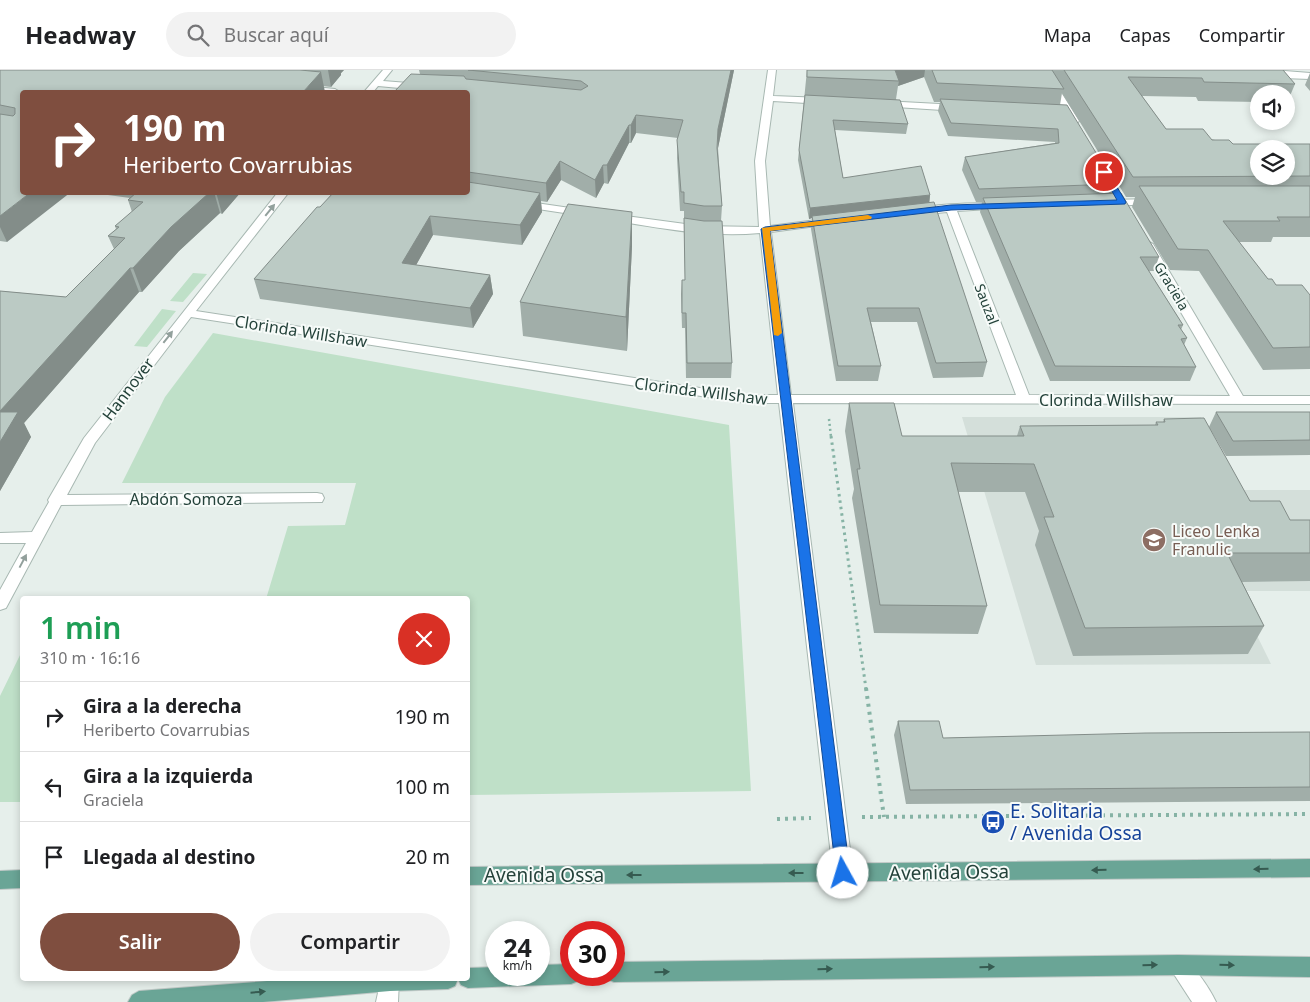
<!DOCTYPE html>
<html lang="es">
<head>
<meta charset="utf-8">
<style>
  body { margin:0; font-family:"Noto Sans",sans-serif; background:#f2f2f2; color:#202124; height:100vh; display:flex; flex-direction:column; font-size:19px; white-space:nowrap }
  * { box-sizing:border-box; margin:0 }
  p { font-size:16px; color:#757577 }
  .icon { flex:none; width:28px; height:28px; fill:none; stroke:currentColor; stroke-width:2; stroke-linecap:round; stroke-linejoin:round }
  .map { position:relative; flex:1; overflow:hidden }
  .panel { position:absolute; left:20px; top:526px; width:450px; height:385px; display:flex; flex-direction:column; background:#fff; border-radius:5px; box-shadow:0 2px 8px #0003 }
  .panel>* { flex:none }
  .guide { position:absolute; left:20px; top:20px; width:450px; height:105px; border-radius:5px; box-shadow:0 2px 8px #0003; background:#7f4e3f; color:#fff; overflow:hidden }
  .tools { position:absolute; left:1250px; top:15px; display:grid; gap:10px }
  .tools a { display:grid; place-items:center; width:45px; height:45px; border-radius:50%; background:#fff; box-shadow:0 2px 8px #0003; font-size:25px }
  .speed { position:absolute; left:485px; top:851px; display:flex; gap:10px; font-size:25px; font-weight:700; text-align:center }
  .speed>* { display:grid; place-content:center; width:65px; height:65px; border-radius:50%; background:#fff; box-shadow:0 2px 8px #0003; line-height:1 }
  .speed small { font-size:12px; font-weight:400 }
  .speed .limit { border:8px solid #d22; background:#fff; color:#111 }
  .pin { position:absolute; display:grid; place-items:center; width:42px; height:42px; color:#fff; margin:-21px; border:2px solid #fff; border-radius:50%; box-shadow:0 1px 5px #0007 }
  .me { position:absolute; width:55px; margin:-28px; rotate:354deg; stroke-linejoin:round; filter:drop-shadow(0 0 4px #0008) }
  .turn { display:flex; align-items:center; gap:18px; height:105px; padding:0 20px; font-size:22px }
  .turn .icon { width:65px; height:65px; stroke-width:2.5 }
  .turn b { display:block; font-size:35px; line-height:42px }
  .round { display:grid; place-items:center; flex:none; width:52px; height:52px; border-radius:26px; background:#f2f2f2 }
  .headline { display:flex; align-items:center; justify-content:space-between; height:85px; padding:0 20px }
  h1 { font-size:30px; font-weight:600; line-height:38px; color:#1e9e55 }
  .primary-button { display:flex; gap:10px; margin-top:auto; padding:10px 20px }
  .primary-button a { flex:1; height:58px; border-radius:30px; background:#7f4e3f; color:#fff; font-size:20px; font-weight:600; line-height:58px; text-align:center }
  .primary-button a+a { background:#f2f2f2; color:#202124 }
  ul { padding:0; list-style:none }
  li { display:flex; align-items:center; gap:15px; height:70px; padding:0 20px; border-top:1px solid #e0e0e0 }
  li div { flex:1 }
  li b { display:block; font-size:19px }
  li em { font-style:normal }
  header { display:flex; align-items:center; gap:30px; box-sizing:border-box; height:70px; padding:0 25px; background:#fff; border-bottom:1px solid #e0e0e0 }
  header strong { font-size:24px }
  nav { display:flex; gap:28px; margin-inline-start:auto; font-size:18px }
  .search { width:350px; height:45px; background:#f2f2f2; display:flex; align-items:center; gap:12px; box-sizing:border-box; padding:0 18px; border-radius:28px; color:#757577; font-size:19px }
  .map>svg:first-child { display:block }
</style>
</head>
<body>
<header>
<strong>Headway</strong>
<div class="search"><svg class="icon" aria-label="search" viewBox="0 0 24 24"><circle cx="10" cy="10" r="6"/><path d="M15 15l6 6"/></svg>Buscar aquí</div>
<nav><a>Mapa</a><a>Capas</a><a>Compartir</a></nav>
</header>
<div class="map">
<svg width="1310" height="932" viewBox="0 0 1310 932">
  <rect width="100%" height="100%" fill="#e6efeb"/>
  <!-- built -->
  <path fill="#d4dfda" d="M962,347H1201L1239,420H1310V521H1235L1271,594L1036,595Z"/>
  <!-- green -->
  <path fill="#bfe0c8" d="M193,203L207,204L183,232L170,231Z
    M162,239L176,241L147,277L134,276Z
    M213,263L729,355L751,721L468,725V529H266L288,456L345,455L356,413H122L165,327Z
    M22,581V732H0V626Z"/>
  <g fill="none" stroke-linecap="round" stroke-linejoin="round">
    <!-- lane casing -->
    <g stroke="#a8b8b2" stroke-width="2">
      <path id="lane" d="M1178,885C1191,890 1210,919 1216,932H1192L1168,895L1171,888Z"/>
    </g>
    <!-- street casing -->
    <g stroke="#a8b8b2" stroke-width="2">
      <path id="street" d="M383,0H392L383,11L421,14L426,17L421,20L378,16L373,22H364Z
        M768,0H776L773,26L823,28L828,31L823,34L773,31L765,91L770,156L832,148L837,151L832,154L771,162L791,325H1016L947,142L917,145L912,142C921,133 985,133 1001,133L1006,136L1005,138L957,141L1029,325L1230,326L1141,174L1147,171L1153,174L1243,326H1310V334L793,333L853,803L850,809L843,812L836,809L833,803L779,333H746L191,247L95,373L67,425L317,423L322,424L324,428L322,432L61,435L6,538L0,540V520L26,473H0V463L32,462L49,432L48,430L84,368L278,122H289L196,241L746,325H778L760,163C710,168 660,158 611,150L606,147L611,144L700,156L759,157L755,91Z
        M1039,0H1047L1079,51L1077,53H1071Z
        M1272,0L1310,3V9L1282,8Z
        M305,16L335,19L340,22L302,21L300,19Z
        M883,31L958,35L963,38L958,41L880,36L878,34Z
        M1154,129L1158,130L1159,132L1158,134L1107,136L1102,133L1107,130Z
        M522,131L584,140L589,143L584,146L518,136L517,134Z
        M381,909H399L398,932H376Z"/>
    </g>
    <!-- primary casing -->
    <g stroke="#c2cac8" stroke-width="2">
      <path id="primary" d="M1310,789V807L468,815V797Z
        M22,800V818L0,819V801Z
        M1178,885L1310,887V907L1178,905L614,912L607,909L605,905H614V892Z
        M571,894V905H581L578,911L571,914L468,918L461,915L458,909L455,916L448,919L390,921L263,932H128L132,925L139,921L293,909H468V898L496,897V905H539V895Z"/>
    </g>
    <!-- path-far2 -->
    <path stroke="#86b3a5" stroke-width="2.5" stroke-dasharray="2 3" stroke-linecap="butt" d="M829,349L831,367"/>
    <!-- path-far1 -->
    <path stroke="#86b3a5" stroke-width="3" stroke-dasharray="2.5 4" stroke-linecap="butt" d="M831,366L866,619"/>
    <!-- path -->
    <path stroke="#86b3a5" stroke-width="4" stroke-dasharray="3 5" stroke-linecap="butt" d="M866,618L884,747
      M862,747L1310,744
      M777,749L811,748"/>
    <!-- lane -->
    <use href="#lane" fill="#fff" fill-rule="evenodd"/>
    <!-- street -->
    <use href="#street" fill="#fff" fill-rule="evenodd"/>
    <!-- primary -->
    <use href="#primary" fill="#6aa596" fill-rule="evenodd"/>
  </g>
  <!-- wall -->
  <path fill="#a1aea9" d="M0,0H344L341,3V5L331,17L323,16L22,22L7,172L0,171Z
    M419,0H734L718,78L722,136L721,151L732,293L731,308H686L685,258H682L681,224L682,210H685L684,152V141H680L677,88L678,68L636,63L631,73H629L608,114L604,113L596,128L561,110L547,132L541,131L542,142L522,175L433,165L416,195L490,205L493,224L473,258L260,229L254,209L320,137L468,122V22L420,4Z
    M807,0H1283L1295,14L1287,33H1286V24H1259V32L1198,31L1196,27L1142,26L1166,59L1233,74H1310V167H1273L1271,172H1239L1268,209L1276,215L1310,225V299L1263,300L1199,201L1170,200L1132,137L1135,127H1126L1062,23L1060,35L1115,114L1112,124L1159,187L1154,201H1149L1183,255L1181,260L1187,268L1184,275L1196,297L1190,311H1050L980,142L982,132H976L962,100L965,87L1055,73V72L948,66L938,41L940,32H934L924,7L898,16L896,29L908,54L906,64L835,60L843,108L930,125L929,133L987,292L983,307L933,308L917,252H871L881,296L878,311H836L811,159L812,148L809,149L798,90Z
    M1310,3V21L1305,15Z
    M86,122H241L222,144L220,143L179,181L142,222H139L24,353L31,367L0,421V221L66,227L114,179L108,166L116,159L115,156L132,142L128,130L130,128Z
    M632,142V176L627,281L523,266L520,232Z
    M849,333L902,366H1017L1020,356L1155,355L1156,352H1163L1164,349L1250,431L1290,450H1310V511L1242,512L1264,556L1248,584L1073,586L1035,475L1039,461L1025,422H958L987,536L978,564L874,563L852,428L854,419L845,361Z
    M1216,342H1310V385L1226,386L1209,357Z
    M898,651L943,668L1310,662V731L906,734L894,665Z"/>
  <!-- shaded-wall -->
  <path fill="#838d89" d="M328,0H344L341,3V5L331,17Z
    M731,0H734L718,78V59Z
    M895,0H925L924,7L898,16L899,11Z
    M321,2L325,22H303Z
    M636,45V63L631,73V55Z
    M629,55V73L608,114L607,95Z
    M560,91L561,110L547,132L546,113Z
    M603,95L604,113L596,128L595,110Z
    M31,122H71L7,172L0,157V146Z
    M210,122H214L220,143L179,181L142,222L133,198L171,157Z
    M216,122H241L222,144Z
    M540,123L542,142L522,175L520,155Z
    M930,125L929,136L812,146V148L809,149L810,138Z
    M632,142V176L627,281L626,247Z
    M430,146L433,165L406,213L402,193Z
    M130,198L139,222L24,353L31,367L0,421V341Z
    M490,205L493,224L473,258L470,238Z"/>
  <!-- building -->
  <path fill="#bbcac4" stroke="#838d89" fill-rule="evenodd" d="M0,0H300L321,2L303,22H22V122H31L0,146V44L13,46L15,44V38L0,35Z
    M468,0H731L718,59L717,78L722,136H704L684,133V122H681L677,70L683,50L636,45L631,55H629L607,95H603L595,110L560,91L546,113L468,102V22H394L411,4L464,6L466,9L581,20L588,16L581,11Z
    M807,0H895L899,11L807,7Z
    M932,0H1052L1064,19L937,13Z
    M1064,0H1283L1295,14L1204,12L1202,8L1128,7L1166,59H1203L1212,70H1229L1233,74H1310V106L1133,107ZM1259,79H1286V106H1259Z
    M805,25L900,30L908,54L833,50L843,108L921,96L930,125L810,138L799,80Z
    M940,29L1067,35L1115,114L979,119L965,87L1059,73L1058,59L951,53Z
    M468,112L540,123L520,155L430,146L402,193L490,205L470,238L254,209L317,137H320L334,122H468Z
    M1139,116H1310V147H1277L1280,151H1223L1268,209H1272L1276,215H1302L1310,225V277L1273,278L1208,180L1178,179Z
    M137,122H210L171,157L133,198H130L0,341V221L66,227L125,168L108,166L119,157L115,156L143,132L128,130Z
    M1121,123L1159,187H1140L1183,255H1178L1187,268L1181,269L1196,297L1055,296L983,128Z
    M934,132L987,292L936,293L919,238H867L881,296H838L812,146Z
    M568,134L632,142L626,247L520,232Z
    M684,148L704,151H722L732,293H687L686,243H682V210H685Z
    M849,333H894L902,366H1024L1020,356L1158,355L1156,352H1165L1164,349L1204,348L1250,431H1280L1290,450H1310V483H1227L1264,556L1085,558L1044,447H1054L1034,394L951,393L987,536L880,535L857,399H860Z
    M0,342H18L0,372Z
    M1216,342H1310V370L1233,371Z
    M898,651H939L943,668L1146,663L1310,662V717L910,720Z"/>
  <!-- one-way arrows -->
  <defs><path id="oneway-solid" d="M-6-.8H1V-3.2L6.5 0L1 3.2V.8H-6Z" transform="scale(1.25)"/></defs>
  <g fill="#92a09c">
    <use href="#oneway-solid" transform="translate(270 140) rotate(-51)"/>
    <use href="#oneway-solid" transform="translate(168 267) rotate(-52)"/>
    <use href="#oneway-solid" transform="translate(23 491) rotate(-62)"/>
  </g>
  <g fill="#365b51">
    <use href="#oneway-solid" transform="translate(1261 799) rotate(179)"/>
    <use href="#oneway-solid" transform="translate(1099 800) rotate(179)"/>
    <use href="#oneway-solid" transform="translate(796 803) rotate(180)"/>
    <use href="#oneway-solid" transform="translate(634 805) rotate(180)"/>
    <use href="#oneway-solid" transform="translate(1150 895) rotate(-1)"/>
    <use href="#oneway-solid" transform="translate(1227 895) rotate(1)"/>
    <use href="#oneway-solid" transform="translate(987 897) rotate(-1)"/>
    <use href="#oneway-solid" transform="translate(825 899) rotate(-1)"/>
    <use href="#oneway-solid" transform="translate(662 902) rotate(-1)"/>
    <use href="#oneway-solid" transform="translate(258 922) rotate(-5)"/>
  </g>
  <!-- route -->
  <path fill="#1a73e8" stroke="#114b97" d="M1104,100L1108,102L1126,132L1125,134L951,140L770,161L850,803L848,808L843,810L838,808L836,803L761,159L765,157L951,135L1117,130L1101,102Z"/>
  <!-- slow -->
  <path fill="#f59e0b" d="M868,145L872,147L871,149L770,161L782,263L778,266L774,265L762,158Z"/>
  <!-- icons -->
  <defs>
    <g id="school-disc" transform="scale(1.25)"><circle r="9.5" fill="#8d6e63" stroke="#f7fbf9"/><path d="M0-5L7-2L0 1L-7-2ZM-4 1L0 2.5L4 1V4Q0 6-4 4Z" fill="#fff"/></g>
    <g id="bus-disc" transform="scale(1.25)"><circle r="9.5" fill="#1a4fb4" stroke="#f7fbf9"/><path d="M-5-6H5V4H4V6H2V4H-2V6H-4V4H-5ZM-3.5-4V0h7V-4ZM-3.5 1.2v1.5H-2V1.2ZM2 1.2v1.5H3.5V1.2Z" fill="#fff"/></g>
  </defs>
  <g fill-rule="evenodd">
    <use href="#school-disc" x="1154" y="470"/>
    <use href="#bus-disc" x="993" y="752"/>
  </g>
  <g text-anchor="middle" dominant-baseline="central" stroke-width="4" stroke-linejoin="round" paint-order="stroke">
    <!-- far-street labels -->
    <g font-size="14" fill="#24423a" stroke="#f7fbf9">
      <text transform="translate(1172 216) rotate(59)">Graciela</text>
      <text transform="translate(987 234) rotate(69)">Sauzal</text>
    </g>
    <!-- street labels -->
    <g font-size="16" fill="#24423a" stroke="#f7fbf9">
      <text transform="translate(301 261) rotate(9)">Clorinda Willshaw</text>
      <text transform="translate(128 319) rotate(-53)">Hannover</text>
      <text transform="translate(701 321) rotate(7)">Clorinda Willshaw</text>
      <text x="1106" y="330">Clorinda Willshaw</text>
      <text x="186" y="429">Abdón Somoza</text>
    </g>
    <!-- education labels -->
    <g font-size="16" fill="#785e54" stroke="#f7fbf9" text-anchor="start">
      <text x="1172" y="461">Liceo Lenka<tspan x="1172" dy="18">Franulic</tspan></text>
    </g>
    <!-- near-transit labels -->
    <g font-size="19" fill="#164399" stroke="#f7fbf9" text-anchor="start">
      <text x="1010" y="741">E. Solitaria<tspan x="1010" dy="22">/ Avenida Ossa</tspan></text>
    </g>
    <!-- near-street labels -->
    <g font-size="19" fill="#24423a" stroke="#f7fbf9">
      <text transform="translate(949 802) rotate(-1)">Avenida Ossa</text>
      <text x="544" y="805">Avenida Ossa</text>
    </g>
  </g>
</svg>
<div class="tools">
<a><svg class="icon" aria-label="sound" viewBox="0 0 24 24"><path d="M4 9h4l5-4v14l-5-4H4zM17 9q2 3 0 6"/></svg></a>
<a><svg class="icon" aria-label="layers" viewBox="0 0 24 24"><path d="M12 4l9 5-9 5-9-5zM3 14l9 5 9-5"/></svg></a>
</div>
<div class="speed"><div>24<small>km/h</small></div><div class="limit">30</div></div>
<div class="pin" style="left:1104px;top:102px;background:#d93025"><svg class="icon" aria-label="arrive" viewBox="0 0 24 24"><path d="M6 21V4h12l-3 4 3 4H6"/></svg></div>
<svg class="me" style="left:843px;top:803px" viewBox="-20 -20 40 40"><circle r="19" fill="#fff"/><path d="M0-13L10 11 0 6-10 11z" fill="#1a73e8"/></svg>
<div class="guide">
<div class="turn"><svg class="icon" aria-label="right" viewBox="0 0 24 24"><path d="M7 20v-9h11M14 6l5 5-5 5"/></svg><div><b>190 m</b>Heriberto Covarrubias</div></div>
</div>
<section class="panel">
<div class="headline"><div><h1>1 min</h1><p>310 m · 16:16</p></div><a class="round" style="background:#d93025;color:#fff"><svg class="icon" aria-label="close" viewBox="0 0 24 24"><path d="M6 6l12 12M18 6L6 18"/></svg></a></div>
<ul>
<li><svg class="icon" aria-label="right" viewBox="0 0 24 24"><path d="M7 20v-9h11M14 6l5 5-5 5"/></svg><div><b>Gira a la derecha</b><p>Heriberto Covarrubias</p></div><em>190 m</em></li>
<li><svg class="icon" aria-label="left" viewBox="0 0 24 24"><path d="M17 20v-9H6M10 6l-5 5 5 5"/></svg><div><b>Gira a la izquierda</b><p>Graciela</p></div><em>100 m</em></li>
<li><svg class="icon" aria-label="arrive" viewBox="0 0 24 24"><path d="M6 21V4h12l-3 4 3 4H6"/></svg><div><b>Llegada al destino</b></div><em>20 m</em></li>
</ul>
<div class="primary-button"><a>Salir</a><a>Compartir</a></div>
</section>
</div>
</body>
</html>
